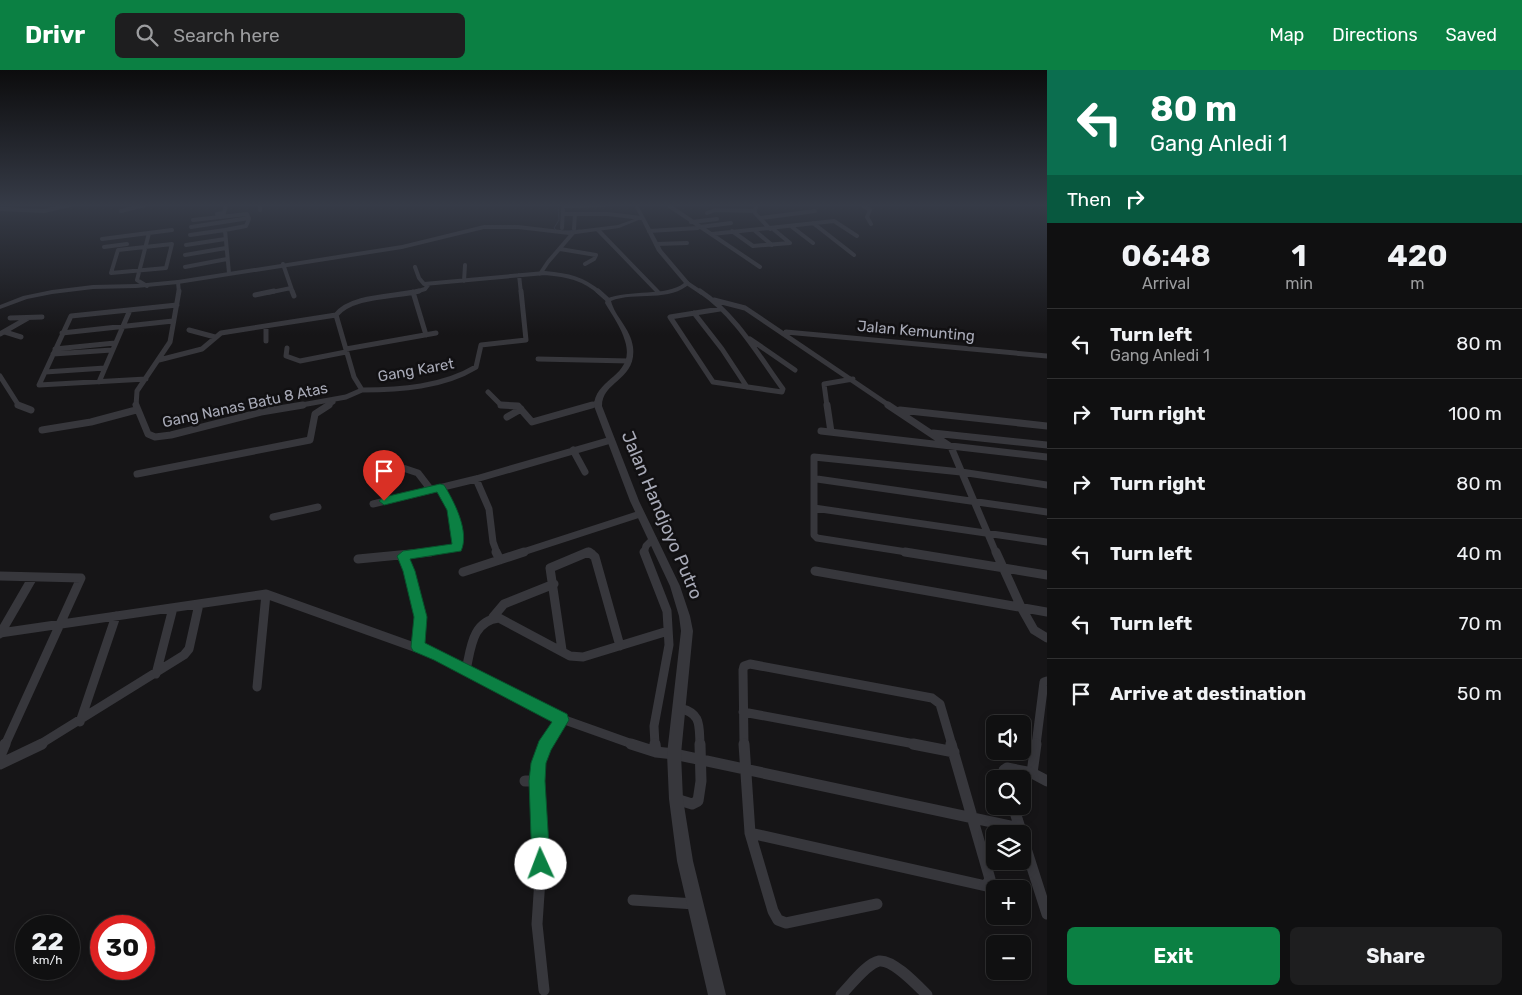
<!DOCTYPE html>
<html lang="en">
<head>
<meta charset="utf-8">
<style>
  body { margin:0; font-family:Rubik,sans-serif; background:#1e1e1f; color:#f1f3f6; height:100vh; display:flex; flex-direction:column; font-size:19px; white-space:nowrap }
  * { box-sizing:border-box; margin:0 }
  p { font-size:16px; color:#9c9d9f }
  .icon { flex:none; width:28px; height:28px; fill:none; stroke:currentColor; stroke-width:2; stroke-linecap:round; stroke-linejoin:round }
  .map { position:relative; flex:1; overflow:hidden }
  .details { display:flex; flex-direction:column; background:#101011; width:475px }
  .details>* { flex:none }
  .top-card { background:#0b6e4f; color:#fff; overflow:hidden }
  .controls { position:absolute; left:986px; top:645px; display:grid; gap:10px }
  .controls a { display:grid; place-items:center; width:45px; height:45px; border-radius:8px; background:#101011; box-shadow:0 2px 8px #0003,0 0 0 1px #303031; font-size:25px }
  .speed { position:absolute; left:15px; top:845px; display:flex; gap:10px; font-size:25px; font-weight:700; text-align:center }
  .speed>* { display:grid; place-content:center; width:65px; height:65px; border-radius:50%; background:#101011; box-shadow:0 2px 8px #0003,0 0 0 1px #303031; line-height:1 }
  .speed small { font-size:12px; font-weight:400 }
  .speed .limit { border:8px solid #d22; background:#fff; color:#111 }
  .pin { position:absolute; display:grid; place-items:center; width:42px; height:42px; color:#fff; margin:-51px -21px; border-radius:50% 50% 50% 0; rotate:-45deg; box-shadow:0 0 5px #0007 }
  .pin .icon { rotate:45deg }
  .me { position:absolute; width:55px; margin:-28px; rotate:358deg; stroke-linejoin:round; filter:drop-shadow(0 0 4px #0008) }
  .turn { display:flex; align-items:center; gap:18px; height:105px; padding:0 20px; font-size:22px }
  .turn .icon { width:65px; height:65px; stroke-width:2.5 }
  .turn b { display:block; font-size:35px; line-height:42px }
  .then { display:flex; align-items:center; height:48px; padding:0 20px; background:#0003; gap:10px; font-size:19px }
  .eta { display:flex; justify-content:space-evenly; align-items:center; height:85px; text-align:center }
  .eta b { font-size:30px; font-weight:700; line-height:35px }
  .primary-button { display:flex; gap:10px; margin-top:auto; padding:10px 20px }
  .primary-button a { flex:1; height:58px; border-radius:8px; background:#0b8043; color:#fff; font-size:20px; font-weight:700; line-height:58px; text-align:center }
  .primary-button a+a { background:#1e1e1f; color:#f1f3f6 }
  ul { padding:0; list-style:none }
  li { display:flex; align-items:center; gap:15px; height:70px; padding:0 20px; border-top:1px solid #303031 }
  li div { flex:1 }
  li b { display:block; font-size:19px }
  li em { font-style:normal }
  header { display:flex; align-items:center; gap:30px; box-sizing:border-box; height:70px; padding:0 25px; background:#0b8043; color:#fff }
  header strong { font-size:24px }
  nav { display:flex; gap:28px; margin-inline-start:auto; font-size:18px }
  .search { width:350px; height:45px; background:#1e1e1f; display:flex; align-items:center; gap:12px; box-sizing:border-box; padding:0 18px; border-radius:8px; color:#9c9d9f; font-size:19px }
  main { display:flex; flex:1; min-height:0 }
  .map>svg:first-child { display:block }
</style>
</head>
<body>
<header>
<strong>Drivr</strong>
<div class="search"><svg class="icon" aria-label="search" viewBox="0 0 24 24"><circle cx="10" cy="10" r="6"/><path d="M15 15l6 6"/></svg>Search here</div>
<nav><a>Map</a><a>Directions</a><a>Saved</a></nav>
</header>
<main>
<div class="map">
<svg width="1047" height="925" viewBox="0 0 1047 925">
  <rect width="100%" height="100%" fill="#161517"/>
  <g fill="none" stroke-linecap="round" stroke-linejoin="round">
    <!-- stream -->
    <path stroke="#2c313b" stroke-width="1" d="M557,161L554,158L559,150L558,135
      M565,161L580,160"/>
    <!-- minor-far4 -->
    <path stroke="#37373c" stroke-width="4" d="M260,135V140
      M668,135L760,197
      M757,135L754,142L770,159
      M862,135L870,140L867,147L871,154
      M563,136L605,135
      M0,139L44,141L70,135
      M121,141L145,135
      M707,143L715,140L755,141
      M217,144L224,143L226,135
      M564,144H608L641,148
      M761,148L815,141
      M193,150L247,144L249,149L246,156L225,160L229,203
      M691,152L717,149
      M813,153L854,185
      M191,157L249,148
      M700,157L731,153
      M792,157L813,173
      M562,158L563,139
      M574,159L575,144
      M598,160L658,222
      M754,160L772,175
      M649,161L698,158
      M732,161L753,176L790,173L773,159
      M712,164L834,151L857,166
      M190,165L225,160
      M102,169L172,160
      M172,174L166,198L111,203L118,180Z
      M656,174L687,173
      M186,175L225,169
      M104,177L127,174
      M560,179L596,185L594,189L585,194
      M185,185L226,178
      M283,194L293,223
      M185,197L227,189
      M415,197L419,208L424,214L545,203C567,205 583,208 600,223
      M540,204L548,192L573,163
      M519,205L521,223
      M464,211L465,195
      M178,212L179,223
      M687,213L702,223
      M147,216L137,210L149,163
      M267,223L291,218
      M412,223L425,219L428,215"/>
    <!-- minor-far3 -->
    <path stroke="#37373c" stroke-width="5" d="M292,221L294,226
      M419,221C395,227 352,225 336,245L354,307L362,320C400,320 443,317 476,297L481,275L526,270L521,221
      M598,221L608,230
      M700,221C735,244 759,286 783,319L782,322L713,312L670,247L720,239
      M413,222L426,265
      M255,225L274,221
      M714,230L745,238L890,336
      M694,243L722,279L747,317
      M10,248L42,247
      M266,256V271
      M189,260L215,267
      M5,262L21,267
      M786,262L1047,286
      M62,263L173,251
      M0,264L28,248
      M750,269L795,300
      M287,278L286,286L300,291L346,282
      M55,279L115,273
      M346,279L436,263
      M53,284L112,280
      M538,289L629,291
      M159,290L202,279L221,263L336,245
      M45,302L105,298
      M0,306L19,336
      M146,309L39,315L71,246L177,235
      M99,312L130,240
      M488,322L501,335L516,336
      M136,336L137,321L170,272L179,221
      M296,336L346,327L362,320
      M327,336L333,332
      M588,336L598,333
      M827,336L824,314L853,309"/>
    <!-- minor-far2 -->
    <path stroke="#37373c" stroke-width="7" d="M18,335L31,340
      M136,335L148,364L155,367L171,365L261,342L303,335
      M501,335L518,336L532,352L592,335
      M827,335L831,362
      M888,335L951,377L996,483
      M900,340L1047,356
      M507,347L521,339
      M42,360L91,352L136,340
      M821,361L1047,387
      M933,363L1047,375
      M573,380L585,402
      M400,397L418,403L431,420
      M137,404L310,370L315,344L329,335
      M476,409L489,439L493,472L497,483
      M817,409L1047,442
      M373,434L476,409L611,370
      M814,438L1047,472
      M273,447L318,437
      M418,483L457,478C460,456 453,436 440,418
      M520,483L640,444
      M585,483H592
      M644,483L646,476L653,469
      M913,483L817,468L814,465V387L961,402L1047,415"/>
    <!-- minor-far1 -->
    <path stroke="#37373c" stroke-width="9" d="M496,482L500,490
      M589,482L595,487L620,576
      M644,482L667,541L669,575L654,656L655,675
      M905,482L1047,505
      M996,482L1021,537L1034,560L1047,568
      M403,486L409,501L420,547L418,577
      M358,489L431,482
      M815,501L1047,542
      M463,502L524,482
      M0,506L81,508L5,675
      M493,547L504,534L554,514
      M0,563L266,524L439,586L562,649L635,675
      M0,564L33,507
      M562,580L550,498L588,482
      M466,600C471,578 472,551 499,548L570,586L583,587L668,561
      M156,604L173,538
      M257,617L266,524
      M679,638C702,643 699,656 700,675
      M743,642L920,675
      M80,652L116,546
      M39,675L184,585L189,579L199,534
      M545,675L562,649
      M744,675L743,600L744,596L750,594L932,628L940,634L952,675
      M1036,675L1044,612L1047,611"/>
    <!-- minor -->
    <path stroke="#37373c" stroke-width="11" d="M631,674L656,682L674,684L1020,758
      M655,674L656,682
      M744,674L750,763
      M913,674L954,682
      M0,686L5,674
      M0,694L42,674
      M1032,703L1047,711
      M1005,709L1004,700L1007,698L1032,703L1036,674
      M525,711H537
      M676,729L692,734L698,731L701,711L700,674
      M1013,736L1021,761
      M750,763L986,816L990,809L951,674
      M750,763L773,841L778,850L786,853L877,834
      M1022,766L1047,844
      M633,830L695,834
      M544,920L537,854L541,794L537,711L539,693L546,674
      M841,925C850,916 867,893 879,891C893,889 918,916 927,925"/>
    <!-- tertiary -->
    <path fill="#37373c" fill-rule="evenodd" d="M634,135H638L662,180L690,213C671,233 635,221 611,231C615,247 631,259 633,277C637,310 602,311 602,336L639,431L680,516L690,546L693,561L681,684L683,729L693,791L726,925H708L677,791L669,729L667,684L681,561L679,546L670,516L630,431L594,336C595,307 636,307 625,271C621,257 612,245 605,233L606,229C629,219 667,227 684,213L657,181L641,149L619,158L569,165L518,159H484L402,179L178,214L136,218L93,219L52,224L27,229L0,239V235L23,226L52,220L93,215L136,214L178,210L402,175L484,155H518L569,161L618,155L640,147Z"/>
  </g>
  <!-- sky -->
  <linearGradient id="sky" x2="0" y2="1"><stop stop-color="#0c0c0d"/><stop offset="0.51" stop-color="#363b47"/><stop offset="1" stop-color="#363b47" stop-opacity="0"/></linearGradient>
  <rect width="1047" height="265" fill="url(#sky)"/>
  <!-- route -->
  <path fill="#0b8043" stroke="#07532c" d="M440,414L444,415C454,431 470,462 461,481L410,489L415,501L427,547L425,573L567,644L569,650L551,680L546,693L545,711L550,794L547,800L541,803L535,800L532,794L529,711L531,693L539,671L552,652L434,590L413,581L411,577L414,547L403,501L397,486L403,481L452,474L447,440L437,422L384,435L379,431L384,427Z"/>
  <g text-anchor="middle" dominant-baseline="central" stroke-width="5" stroke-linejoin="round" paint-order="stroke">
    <!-- far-street labels -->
    <g font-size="15" fill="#a8aab7" stroke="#111012">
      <text transform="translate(916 261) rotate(5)">Jalan Kemunting</text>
      <text transform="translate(416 300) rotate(-10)">Gang Karet</text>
      <text transform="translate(245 335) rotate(-12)">Gang Nanas Batu 8 Atas</text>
    </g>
    <!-- street labels -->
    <g font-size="18" fill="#a8aab7" stroke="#111012">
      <text transform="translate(662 445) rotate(67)">Jalan Handjoyo Putro</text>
    </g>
  </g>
</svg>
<div class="controls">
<a><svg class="icon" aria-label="sound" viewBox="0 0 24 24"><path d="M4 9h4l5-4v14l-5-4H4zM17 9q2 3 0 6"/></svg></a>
<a><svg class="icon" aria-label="search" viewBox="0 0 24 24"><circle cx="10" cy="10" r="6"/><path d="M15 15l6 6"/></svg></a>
<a><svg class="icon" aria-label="layers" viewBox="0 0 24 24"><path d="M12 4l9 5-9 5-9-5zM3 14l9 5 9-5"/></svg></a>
<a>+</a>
<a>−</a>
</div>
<div class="speed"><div>22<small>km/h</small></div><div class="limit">30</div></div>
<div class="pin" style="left:384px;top:431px;background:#d93025"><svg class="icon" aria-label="arrive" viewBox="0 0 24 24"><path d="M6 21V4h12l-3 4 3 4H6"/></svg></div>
<svg class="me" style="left:541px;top:794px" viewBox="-20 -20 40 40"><circle r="19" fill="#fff"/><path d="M0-13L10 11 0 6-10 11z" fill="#0b8043"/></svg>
</div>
<section class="details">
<div class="top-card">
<div class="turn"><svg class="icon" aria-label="left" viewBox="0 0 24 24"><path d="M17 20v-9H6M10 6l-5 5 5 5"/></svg><div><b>80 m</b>Gang Anledi 1</div></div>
<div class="then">Then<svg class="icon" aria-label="right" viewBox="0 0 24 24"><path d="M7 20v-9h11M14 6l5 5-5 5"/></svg></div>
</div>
<div class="eta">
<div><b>06:48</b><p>Arrival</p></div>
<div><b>1</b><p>min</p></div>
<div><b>420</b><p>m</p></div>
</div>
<ul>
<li><svg class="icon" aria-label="left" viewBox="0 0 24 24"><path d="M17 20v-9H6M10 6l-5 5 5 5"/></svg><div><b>Turn left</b><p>Gang Anledi 1</p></div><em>80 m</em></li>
<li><svg class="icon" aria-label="right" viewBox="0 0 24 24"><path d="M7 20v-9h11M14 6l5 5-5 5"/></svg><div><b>Turn right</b></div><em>100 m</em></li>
<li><svg class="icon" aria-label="right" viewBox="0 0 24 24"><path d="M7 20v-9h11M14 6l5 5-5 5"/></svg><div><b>Turn right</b></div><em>80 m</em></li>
<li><svg class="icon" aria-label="left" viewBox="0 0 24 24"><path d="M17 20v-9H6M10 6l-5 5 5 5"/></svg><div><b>Turn left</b></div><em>40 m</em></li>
<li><svg class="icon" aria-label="left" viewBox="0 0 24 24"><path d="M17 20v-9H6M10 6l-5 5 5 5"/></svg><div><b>Turn left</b></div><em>70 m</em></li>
<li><svg class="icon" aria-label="arrive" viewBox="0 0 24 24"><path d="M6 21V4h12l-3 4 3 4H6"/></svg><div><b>Arrive at destination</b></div><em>50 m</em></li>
</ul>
<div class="primary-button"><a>Exit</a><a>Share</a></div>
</section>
</main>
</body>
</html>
